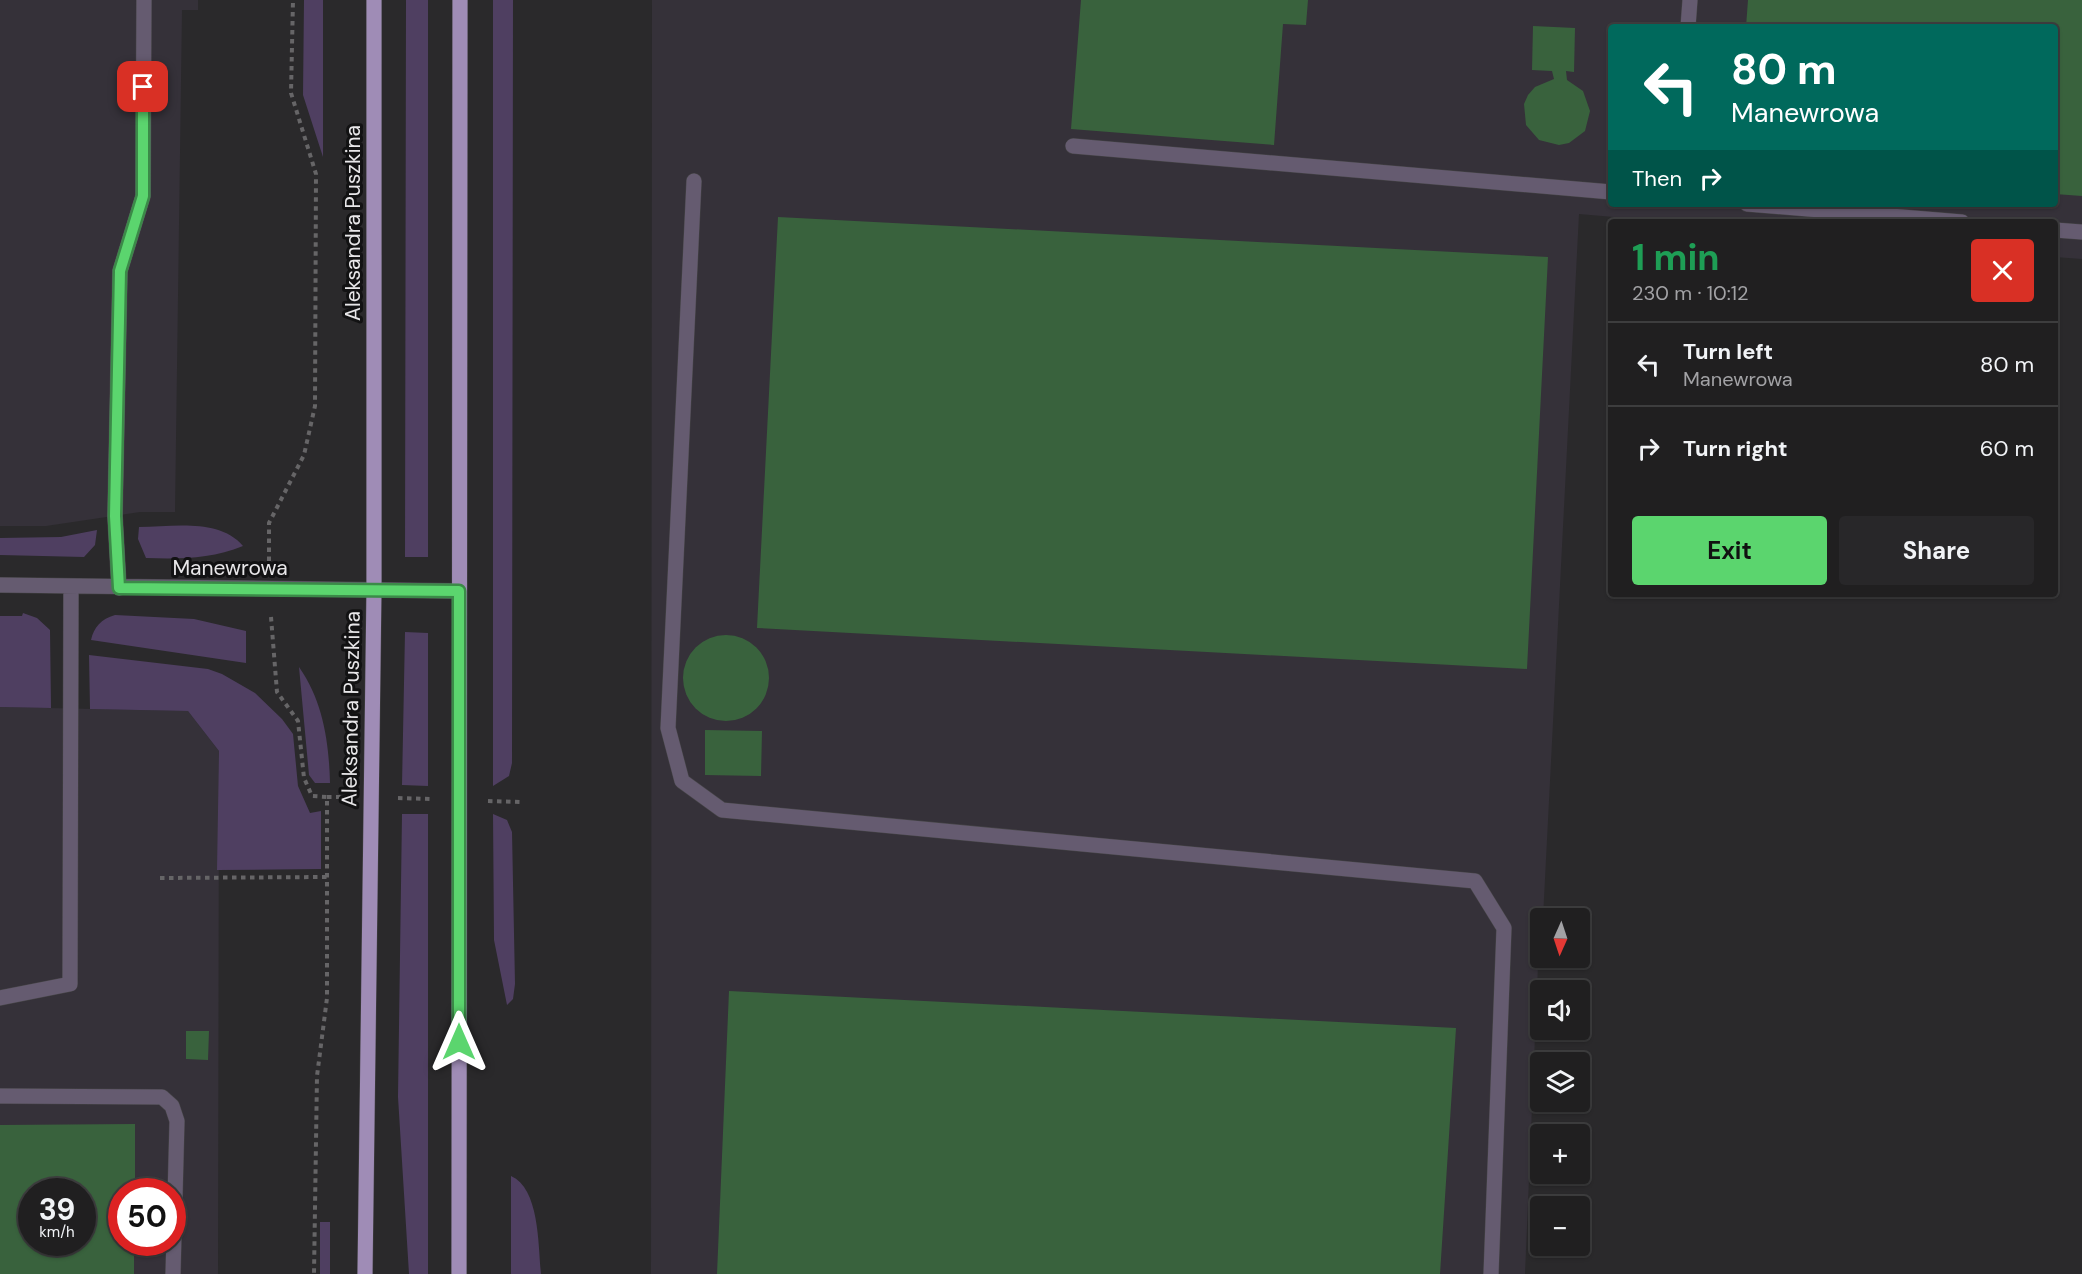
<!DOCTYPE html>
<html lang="en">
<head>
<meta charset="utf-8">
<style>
  body { margin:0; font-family:"DM Sans",sans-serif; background:#282729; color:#f1f3f6; height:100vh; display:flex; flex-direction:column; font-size:22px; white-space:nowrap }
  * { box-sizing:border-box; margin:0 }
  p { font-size:20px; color:#a2a2a5 }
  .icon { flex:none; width:33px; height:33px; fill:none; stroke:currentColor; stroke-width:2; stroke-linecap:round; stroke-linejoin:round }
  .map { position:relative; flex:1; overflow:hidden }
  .sheet { position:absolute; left:1608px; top:219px; width:450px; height:378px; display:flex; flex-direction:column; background:#201f20; border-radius:6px; box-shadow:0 2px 4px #0004,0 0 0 2px #3d3d3e }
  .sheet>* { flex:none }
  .top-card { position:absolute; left:1608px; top:24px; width:450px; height:183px; border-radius:6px; box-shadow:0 2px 4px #0004,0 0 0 2px #3d3d3e; background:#00695c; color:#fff; overflow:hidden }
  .needle { width:39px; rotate:183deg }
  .tools { position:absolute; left:1530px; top:908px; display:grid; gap:12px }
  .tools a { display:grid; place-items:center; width:60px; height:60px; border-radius:6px; background:#201f20; box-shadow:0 2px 4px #0004,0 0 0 2px #3d3d3e; font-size:30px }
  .speed { position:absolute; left:18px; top:1178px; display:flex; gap:12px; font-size:30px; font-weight:700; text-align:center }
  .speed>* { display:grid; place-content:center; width:78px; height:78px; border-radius:50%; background:#201f20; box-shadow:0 2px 4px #0004,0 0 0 2px #3d3d3e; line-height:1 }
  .speed small { font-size:15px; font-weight:400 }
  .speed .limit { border:9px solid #d22; background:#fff; color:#111 }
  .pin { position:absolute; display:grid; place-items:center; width:51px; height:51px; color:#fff; margin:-26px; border-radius:12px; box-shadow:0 3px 9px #0006 }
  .me { position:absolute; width:66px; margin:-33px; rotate:0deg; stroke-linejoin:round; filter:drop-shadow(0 0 4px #0008) }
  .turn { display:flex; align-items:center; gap:21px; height:126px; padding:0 24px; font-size:27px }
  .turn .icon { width:78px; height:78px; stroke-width:2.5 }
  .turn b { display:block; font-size:42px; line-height:51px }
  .then { display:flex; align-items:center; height:57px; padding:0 24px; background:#0003; gap:12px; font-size:22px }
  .round { display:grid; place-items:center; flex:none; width:63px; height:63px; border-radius:6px; background:#282729 }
  .overview { display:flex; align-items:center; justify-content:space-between; height:102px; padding:0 24px }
  h1 { font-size:36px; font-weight:700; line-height:45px; color:#1e9e55 }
  .cta { display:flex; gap:12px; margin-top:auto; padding:12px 24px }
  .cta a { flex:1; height:69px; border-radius:6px; background:#5bd56e; color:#111; font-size:24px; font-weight:700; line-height:69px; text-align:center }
  .cta a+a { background:#282729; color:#f1f3f6 }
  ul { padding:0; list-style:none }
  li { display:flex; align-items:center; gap:18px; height:84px; padding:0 24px; border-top:2px solid #3d3d3e }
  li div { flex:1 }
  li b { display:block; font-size:22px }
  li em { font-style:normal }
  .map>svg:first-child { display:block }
</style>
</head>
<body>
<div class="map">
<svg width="2082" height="1274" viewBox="0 0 2082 1274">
  <rect width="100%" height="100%" fill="#2a292b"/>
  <!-- built -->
  <path fill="#353139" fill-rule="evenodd" d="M0,0H198V10H182L175,512H140L46,526H0Z
    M652,0H2082V259L2055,257V222H1672L1579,214L1543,918H1540L1525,1274H651ZM1611,27H2055V204H1611Z
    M0,707L188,711L219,751L218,1274H0ZM32,1191H82V1242H32ZM122,1191H172V1242H122Z"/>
  <!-- green -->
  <path fill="#4f3f61" d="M304,0H323V157L303,95Z
    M406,0H428V557H405Z
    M493,0H513L512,763L509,776L493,786Z
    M139,527C173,527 219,518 243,546C211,559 180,559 146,558L138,539Z
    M97,530L95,545L84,557L0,555V538L61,537Z
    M23,613L37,618L50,630L51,708L0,707V616H22Z
    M115,615L194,619L246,631V663L91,640C94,627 101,619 115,615Z
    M405,632L428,633V786L402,785Z
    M89,655L208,669L222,674L255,693L282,719L293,734L298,786L310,813L321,811V869L217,870L219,751L188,711L90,709Z
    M299,667C323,701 329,742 330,783H315L309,775Z
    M402,814H428V1274H409L398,1097Z
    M493,814L507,820L512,832L515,984L513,999L507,1005L494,940Z
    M511,1176C540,1189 538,1246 541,1274H511Z
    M320,1222H330V1274H320Z"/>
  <!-- building -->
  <path fill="#39623d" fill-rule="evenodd" d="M1081,0H1308L1306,25L1283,24L1274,145L1071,129Z
    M1748,0H2082V196L2055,194V27H1746Z
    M1533,26L1575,28L1574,72L1566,71L1567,80L1583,91L1590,111L1585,131L1569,143L1559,145L1539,140L1526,125L1524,104L1528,95L1535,87L1554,79L1552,71L1532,70Z
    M778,217L1548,257L1527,669L757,628Z
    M683 678a43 43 0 1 1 86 0a43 43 0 1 1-86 0Z
    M705,730L762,731L761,776L705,775Z
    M729,991L1456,1028L1440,1274H717Z
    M186,1031H209L208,1060L186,1059Z
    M135,1124V1191H122V1242H134V1274H0V1125ZM32,1191H82V1242H32Z"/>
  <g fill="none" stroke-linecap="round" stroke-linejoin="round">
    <!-- minor casing -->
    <g stroke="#454446" stroke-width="16">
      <path id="minor" d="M1688,27L1690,0
        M1073,146L1611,192
        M694,181L668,728L682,781L722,810L1475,881L1504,928L1491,1274
        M1747,204L1962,222
        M2055,230L2082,232
        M0,585L459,591
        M119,588L115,516L120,271L143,196L144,0
        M0,998L70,984L71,587
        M0,1096L162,1097L172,1106L177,1121L173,1274"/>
    </g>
    <!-- major casing -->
    <g stroke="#454446" stroke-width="16">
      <path id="major" d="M365,1274L374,589V0
        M459,1274L460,0"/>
    </g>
    <!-- path -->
    <path stroke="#666567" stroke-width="4" stroke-dasharray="4.5 4.5" stroke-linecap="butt" d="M269,561V523L304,455L315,406L316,174L291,93L293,0
      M271,617L277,692L298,721L304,778L312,796L327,797V998L317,1076L314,1274
      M327,797H345
      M398,798L432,799
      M488,801L523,802
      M160,878L327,877"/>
    <!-- minor -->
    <use href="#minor" stroke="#655b70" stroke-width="15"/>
    <!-- major -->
    <use href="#major" stroke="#9f8cb6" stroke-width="15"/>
  </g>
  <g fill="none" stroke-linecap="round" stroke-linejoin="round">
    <!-- route casing -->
    <g stroke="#3b8a48" stroke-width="15">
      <path id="route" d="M143,87V196L120,271L115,516L119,588L459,591V1042"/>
    </g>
    <!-- route -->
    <use href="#route" stroke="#5bd56e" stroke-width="10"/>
  </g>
  <g text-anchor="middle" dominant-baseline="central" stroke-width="6" stroke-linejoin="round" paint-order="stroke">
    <!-- street labels -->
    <g font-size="21" fill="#e8e7e9" stroke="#121213">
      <text transform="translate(353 223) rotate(-90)">Aleksandra Puszkina</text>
      <text x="230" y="568">Manewrowa</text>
      <text transform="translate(351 709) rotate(-89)">Aleksandra Puszkina</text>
    </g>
  </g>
</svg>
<div class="tools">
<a><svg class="needle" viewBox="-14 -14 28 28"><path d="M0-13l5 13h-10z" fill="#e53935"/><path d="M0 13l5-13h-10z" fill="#a2a2a5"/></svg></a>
<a><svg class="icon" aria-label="sound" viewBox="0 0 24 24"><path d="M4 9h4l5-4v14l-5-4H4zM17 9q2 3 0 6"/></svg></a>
<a><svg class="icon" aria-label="layers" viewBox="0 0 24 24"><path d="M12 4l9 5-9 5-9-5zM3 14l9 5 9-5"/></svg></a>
<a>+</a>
<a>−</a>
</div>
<div class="speed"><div>39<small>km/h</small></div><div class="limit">50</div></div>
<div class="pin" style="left:143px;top:87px;background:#d93025"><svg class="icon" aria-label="arrive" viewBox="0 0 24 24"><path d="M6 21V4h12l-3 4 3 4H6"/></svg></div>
<svg class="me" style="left:459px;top:1042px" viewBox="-20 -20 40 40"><path d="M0-17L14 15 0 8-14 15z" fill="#5bd56e" stroke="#fff" stroke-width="4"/></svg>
<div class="top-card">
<div class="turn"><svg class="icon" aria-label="left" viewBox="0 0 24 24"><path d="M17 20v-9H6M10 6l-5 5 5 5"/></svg><div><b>80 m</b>Manewrowa</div></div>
<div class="then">Then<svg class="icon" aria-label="right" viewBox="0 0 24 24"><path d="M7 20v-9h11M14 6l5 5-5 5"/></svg></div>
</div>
<section class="sheet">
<div class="overview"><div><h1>1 min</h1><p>230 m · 10:12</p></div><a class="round" style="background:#d93025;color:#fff"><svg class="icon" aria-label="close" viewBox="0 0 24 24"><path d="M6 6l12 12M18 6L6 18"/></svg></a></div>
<ul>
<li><svg class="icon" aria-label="left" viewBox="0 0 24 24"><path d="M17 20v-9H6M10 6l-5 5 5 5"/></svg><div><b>Turn left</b><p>Manewrowa</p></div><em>80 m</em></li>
<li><svg class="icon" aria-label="right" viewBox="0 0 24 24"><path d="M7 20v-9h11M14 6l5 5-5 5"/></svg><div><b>Turn right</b></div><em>60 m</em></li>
</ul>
<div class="cta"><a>Exit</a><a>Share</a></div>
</section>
</div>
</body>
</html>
